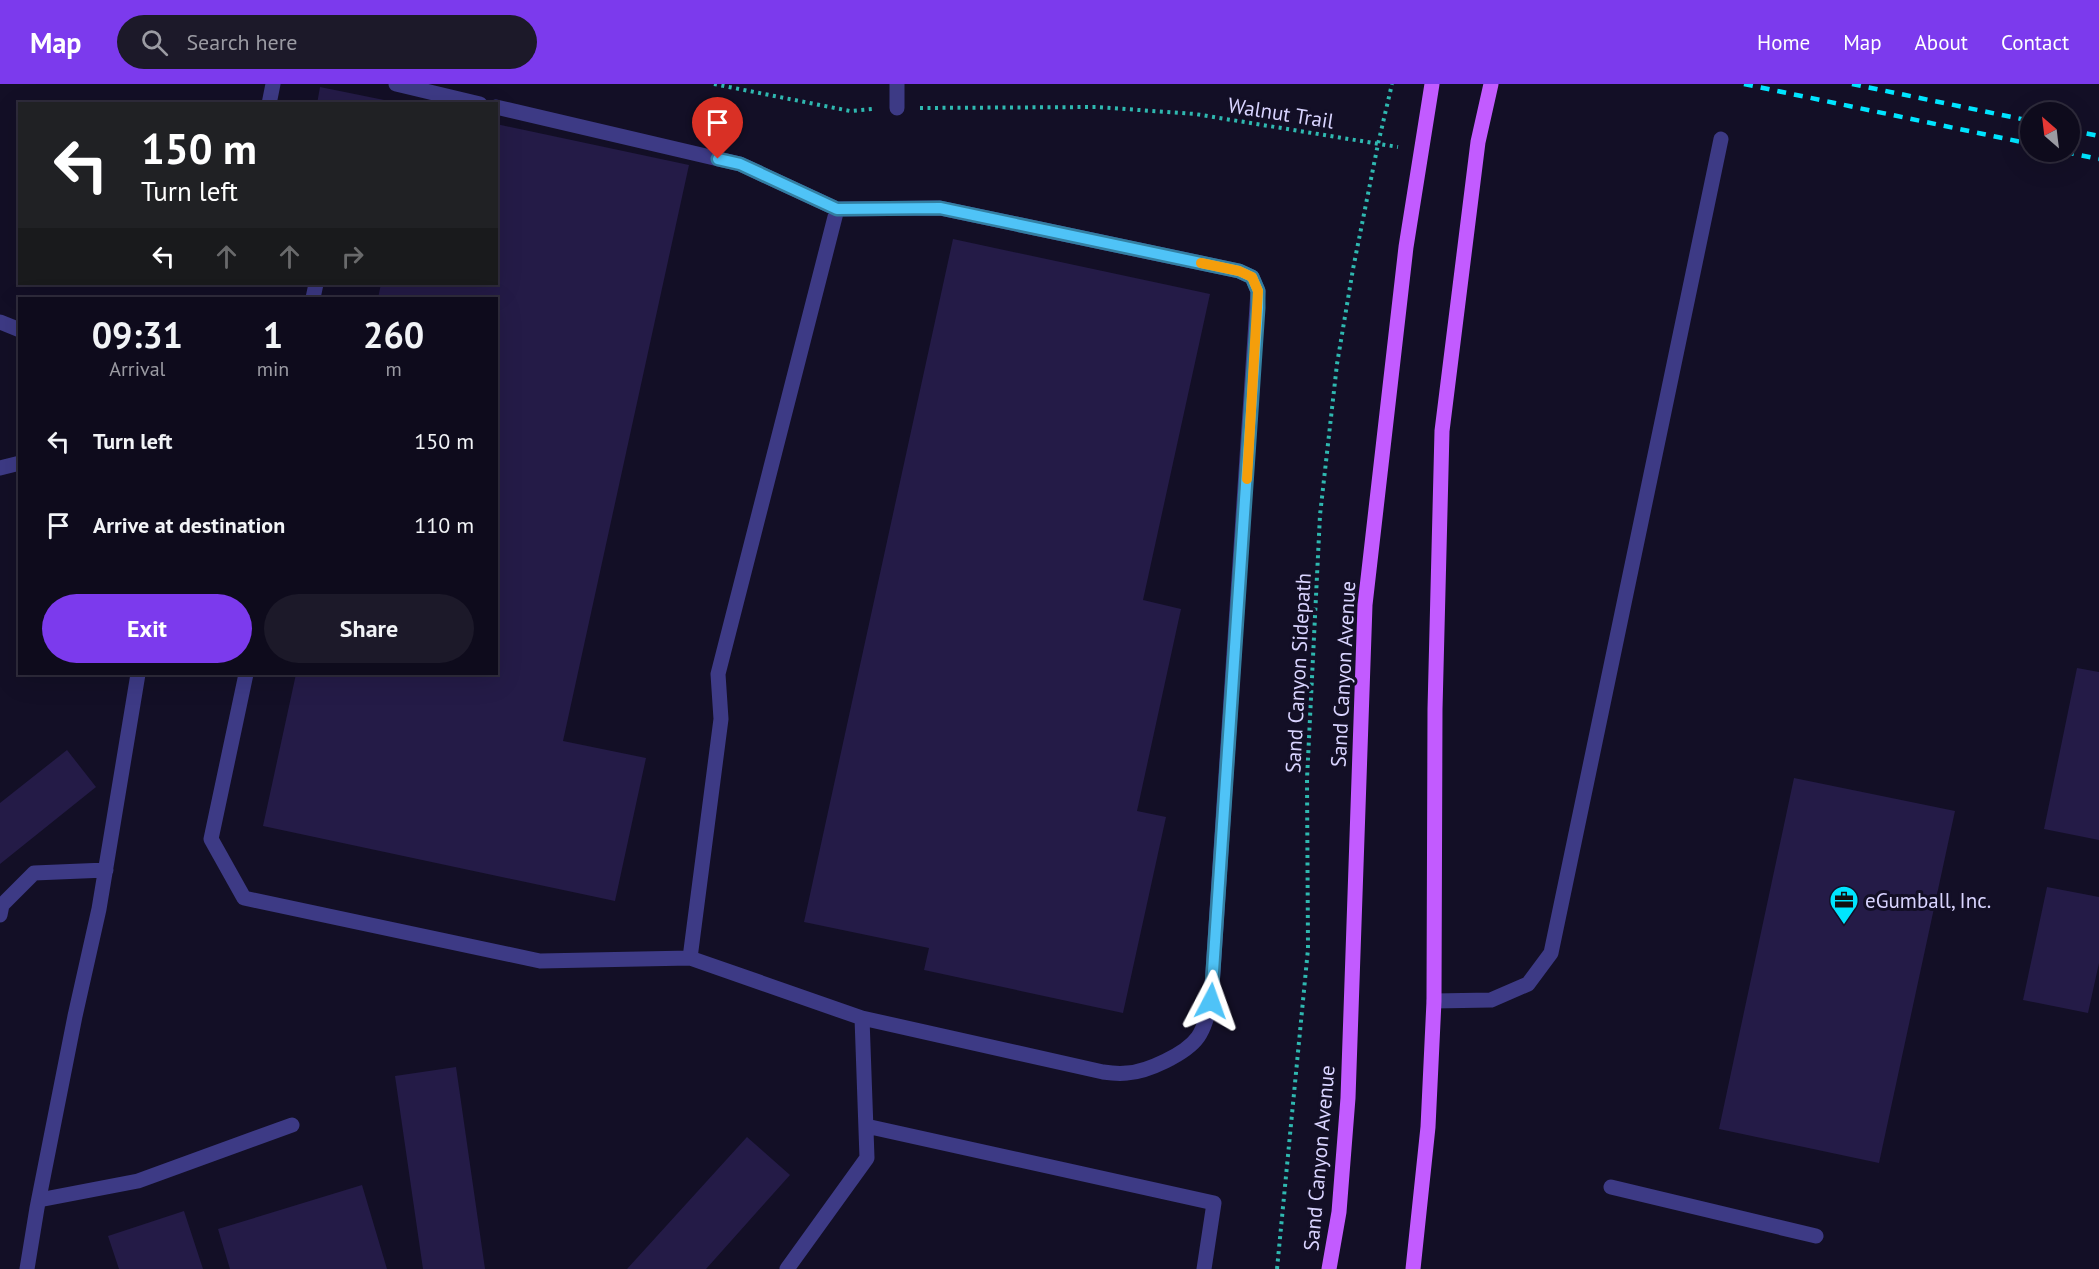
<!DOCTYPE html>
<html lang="en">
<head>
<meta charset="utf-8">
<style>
  body { margin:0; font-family:"PT Sans",sans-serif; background:#1c1929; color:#f1f3f6; height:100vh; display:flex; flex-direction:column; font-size:22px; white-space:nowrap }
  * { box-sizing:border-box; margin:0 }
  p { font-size:20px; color:#9b9ba3 }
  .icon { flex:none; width:33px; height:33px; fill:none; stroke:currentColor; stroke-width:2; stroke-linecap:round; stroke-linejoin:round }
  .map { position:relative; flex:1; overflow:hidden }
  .drawer { position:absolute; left:18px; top:213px; width:480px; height:378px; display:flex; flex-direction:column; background:#0e0b1c; border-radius:0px; box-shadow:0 6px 24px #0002,0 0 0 2px #2e2b3b }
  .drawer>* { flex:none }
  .guide { position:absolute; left:18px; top:18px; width:480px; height:183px; border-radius:0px; box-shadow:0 6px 24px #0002,0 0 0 2px #2e2b3b; background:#202124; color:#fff; overflow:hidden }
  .needle { width:39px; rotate:332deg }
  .buttons { position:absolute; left:2020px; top:18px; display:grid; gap:12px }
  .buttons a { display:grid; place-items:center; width:60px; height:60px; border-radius:50%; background:#0e0b1c; box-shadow:0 6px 24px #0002,0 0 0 2px #2e2b3b; font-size:30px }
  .pin { position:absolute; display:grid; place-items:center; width:51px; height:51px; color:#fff; margin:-62px -26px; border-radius:50% 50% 50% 0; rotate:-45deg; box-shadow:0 0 6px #0007 }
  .pin .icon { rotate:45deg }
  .me { position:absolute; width:66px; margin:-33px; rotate:4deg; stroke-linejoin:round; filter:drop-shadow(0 0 4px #0008) }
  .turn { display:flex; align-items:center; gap:21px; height:126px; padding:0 24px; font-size:27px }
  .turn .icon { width:78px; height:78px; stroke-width:2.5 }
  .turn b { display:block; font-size:42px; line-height:51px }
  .lanes { display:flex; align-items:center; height:57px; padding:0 24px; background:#0003; justify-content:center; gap:30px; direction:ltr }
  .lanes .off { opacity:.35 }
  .eta { display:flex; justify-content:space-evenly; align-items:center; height:102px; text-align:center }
  .eta b { font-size:36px; font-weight:700; line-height:42px }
  .action { display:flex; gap:12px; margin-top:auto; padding:12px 24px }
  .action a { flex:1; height:69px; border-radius:36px; background:#7c3aed; color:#fff; font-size:24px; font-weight:700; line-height:69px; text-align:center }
  .action a+a { background:#1c1929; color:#f1f3f6 }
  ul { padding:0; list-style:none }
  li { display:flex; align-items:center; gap:18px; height:84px; padding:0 24px }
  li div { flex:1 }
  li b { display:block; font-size:22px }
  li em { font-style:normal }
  header { display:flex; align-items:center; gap:36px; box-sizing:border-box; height:84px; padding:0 30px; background:#7c3aed; color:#fff }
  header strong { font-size:28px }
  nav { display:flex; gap:33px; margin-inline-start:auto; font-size:21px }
  .search { width:420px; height:54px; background:#1c1929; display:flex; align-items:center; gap:15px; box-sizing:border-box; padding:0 21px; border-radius:33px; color:#9b9ba3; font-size:22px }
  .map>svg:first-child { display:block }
</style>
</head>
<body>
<header>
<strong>Map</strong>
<div class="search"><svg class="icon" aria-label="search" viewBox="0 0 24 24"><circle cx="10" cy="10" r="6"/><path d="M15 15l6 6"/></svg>Search here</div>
<nav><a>Home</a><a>Map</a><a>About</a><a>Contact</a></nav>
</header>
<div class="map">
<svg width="2099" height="1185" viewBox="0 0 2099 1185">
  <rect width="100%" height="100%" fill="#130f26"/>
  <!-- building -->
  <path fill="#241b47" d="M320,3L394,18V20H317Z
    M496,40L689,81L563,657L646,674L615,817L263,742L296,590H496V214H378L381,200H496Z
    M953,155L1210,210L1143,516L1181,525L1137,727L1166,733L1123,929L924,886L929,864L804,838Z
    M2077,584L2099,588V756L2044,745Z
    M67,666L96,703L0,780V719Z
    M1794,694L1955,727L1879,1079L1719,1045Z
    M2047,803L2099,813V879L2088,929L2023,916Z
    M456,983L485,1185H423L395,992Z
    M747,1053L790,1091L706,1185H627Z
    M362,1101L387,1185H230L218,1145Z
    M184,1127L203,1185H119L108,1152Z"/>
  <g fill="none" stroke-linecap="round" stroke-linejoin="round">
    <!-- path -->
    <path stroke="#2fb8b0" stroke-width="4" stroke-dasharray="3 4.5" stroke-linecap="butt" d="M714,0L850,27L873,25
      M920,24L1097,23L1195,30L1398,63
      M1277,1185L1308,865L1307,695L1320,431L1337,280L1353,185L1378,60L1392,0"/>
    <!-- minor -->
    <path stroke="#3d3a85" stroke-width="15" d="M396,0L480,20
      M897,0V24
      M269,20L273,0
      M496,23L740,80L837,125L718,590L721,635L690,874
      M837,125L940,124L1239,187L1252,193L1258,207L1211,917C1208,929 1205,943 1198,953C1186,970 1147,988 1127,989C1119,990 1110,989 1103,988L862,934
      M313,214L316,200
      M0,238L20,246
      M0,384L20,379
      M246,590L211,755L244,814L540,877L690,874L862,934L867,1074L787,1185
      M0,831L2,821L34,789L106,786
      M1434,917L1491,916L1528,900L1551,869L1721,55
      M866,1042L1214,1119L1204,1185
      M1611,1103L1816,1152
      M39,1116L138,1097L292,1041
      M27,1185L37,1124L75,932L99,825L138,590"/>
    <!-- major -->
    <path stroke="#c25bff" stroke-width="15" d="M1329,1185L1339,1128L1348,1014L1365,521L1406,163L1432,0
      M1413,1185L1428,1043L1434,917L1435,625L1442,347L1478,58L1491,0"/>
    <!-- rail -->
    <path stroke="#00e5ff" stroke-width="4.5" stroke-dasharray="9 8" stroke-linecap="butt" d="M1744,0L2031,60
      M1852,0L2031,37
      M2070,46L2099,52
      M2065,68L2099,75"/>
  </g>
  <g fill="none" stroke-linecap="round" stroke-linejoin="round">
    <!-- route casing -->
    <g stroke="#337fa1" stroke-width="15">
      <path id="route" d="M718,75L740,80L837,125L940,124L1239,187L1252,193L1258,207V224L1211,917"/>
    </g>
    <!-- route -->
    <use href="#route" stroke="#4fc3f7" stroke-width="10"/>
    <!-- slow -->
    <path stroke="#f59e0b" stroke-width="10" d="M1201,179L1239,187L1252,193L1258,207L1247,395"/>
  </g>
  <!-- icons -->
  <defs>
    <g id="office-pin" transform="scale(1.5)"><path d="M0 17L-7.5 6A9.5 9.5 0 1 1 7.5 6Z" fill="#00e5ff" stroke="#130f26"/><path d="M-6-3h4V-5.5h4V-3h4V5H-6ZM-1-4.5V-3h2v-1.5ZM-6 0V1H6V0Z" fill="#111"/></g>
  </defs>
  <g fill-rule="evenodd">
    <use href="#office-pin" x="1844" y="816"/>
  </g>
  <g text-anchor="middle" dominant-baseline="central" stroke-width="6" stroke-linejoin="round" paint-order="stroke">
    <!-- street labels -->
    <g font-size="21" fill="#d9d4ff" stroke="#130f26">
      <text transform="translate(1281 29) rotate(9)">Walnut Trail</text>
      <text transform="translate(1298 589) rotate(-87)">Sand Canyon Sidepath</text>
      <text transform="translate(1343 590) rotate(-87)">Sand Canyon Avenue</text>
      <text transform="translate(1319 1074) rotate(-85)">Sand Canyon Avenue</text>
    </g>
    <!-- poi labels -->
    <g font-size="21" fill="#d9d4ff" stroke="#130f26" text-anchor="start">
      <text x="1865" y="816">eGumball, Inc.</text>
    </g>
  </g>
</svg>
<div class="buttons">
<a><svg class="needle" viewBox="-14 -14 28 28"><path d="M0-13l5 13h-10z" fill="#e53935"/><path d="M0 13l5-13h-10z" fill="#9b9ba3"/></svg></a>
</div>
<div class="pin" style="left:718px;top:75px;background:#d93025"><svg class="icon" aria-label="arrive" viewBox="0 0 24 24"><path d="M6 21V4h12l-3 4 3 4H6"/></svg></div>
<svg class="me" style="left:1211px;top:917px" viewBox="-20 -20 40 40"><path d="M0-17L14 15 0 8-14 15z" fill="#4fc3f7" stroke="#fff" stroke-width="4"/></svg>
<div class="guide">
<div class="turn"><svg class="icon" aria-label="left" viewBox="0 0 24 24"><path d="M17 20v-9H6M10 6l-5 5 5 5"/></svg><div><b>150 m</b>Turn left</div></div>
<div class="lanes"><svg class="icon" aria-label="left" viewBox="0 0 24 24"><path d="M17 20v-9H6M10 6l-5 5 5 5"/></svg><svg class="icon off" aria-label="ahead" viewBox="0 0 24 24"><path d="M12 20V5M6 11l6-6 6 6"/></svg><svg class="icon off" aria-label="ahead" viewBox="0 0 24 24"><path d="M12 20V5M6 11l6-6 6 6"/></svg><svg class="icon off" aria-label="right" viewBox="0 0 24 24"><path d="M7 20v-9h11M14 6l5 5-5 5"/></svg></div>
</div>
<section class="drawer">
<div class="eta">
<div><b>09:31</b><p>Arrival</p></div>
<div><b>1</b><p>min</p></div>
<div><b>260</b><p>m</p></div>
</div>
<ul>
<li><svg class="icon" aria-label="left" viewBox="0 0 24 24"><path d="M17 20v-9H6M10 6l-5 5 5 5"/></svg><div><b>Turn left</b></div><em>150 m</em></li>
<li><svg class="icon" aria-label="arrive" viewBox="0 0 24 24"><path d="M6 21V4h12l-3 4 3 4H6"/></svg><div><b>Arrive at destination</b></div><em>110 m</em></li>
</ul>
<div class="action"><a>Exit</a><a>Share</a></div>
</section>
</div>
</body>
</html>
